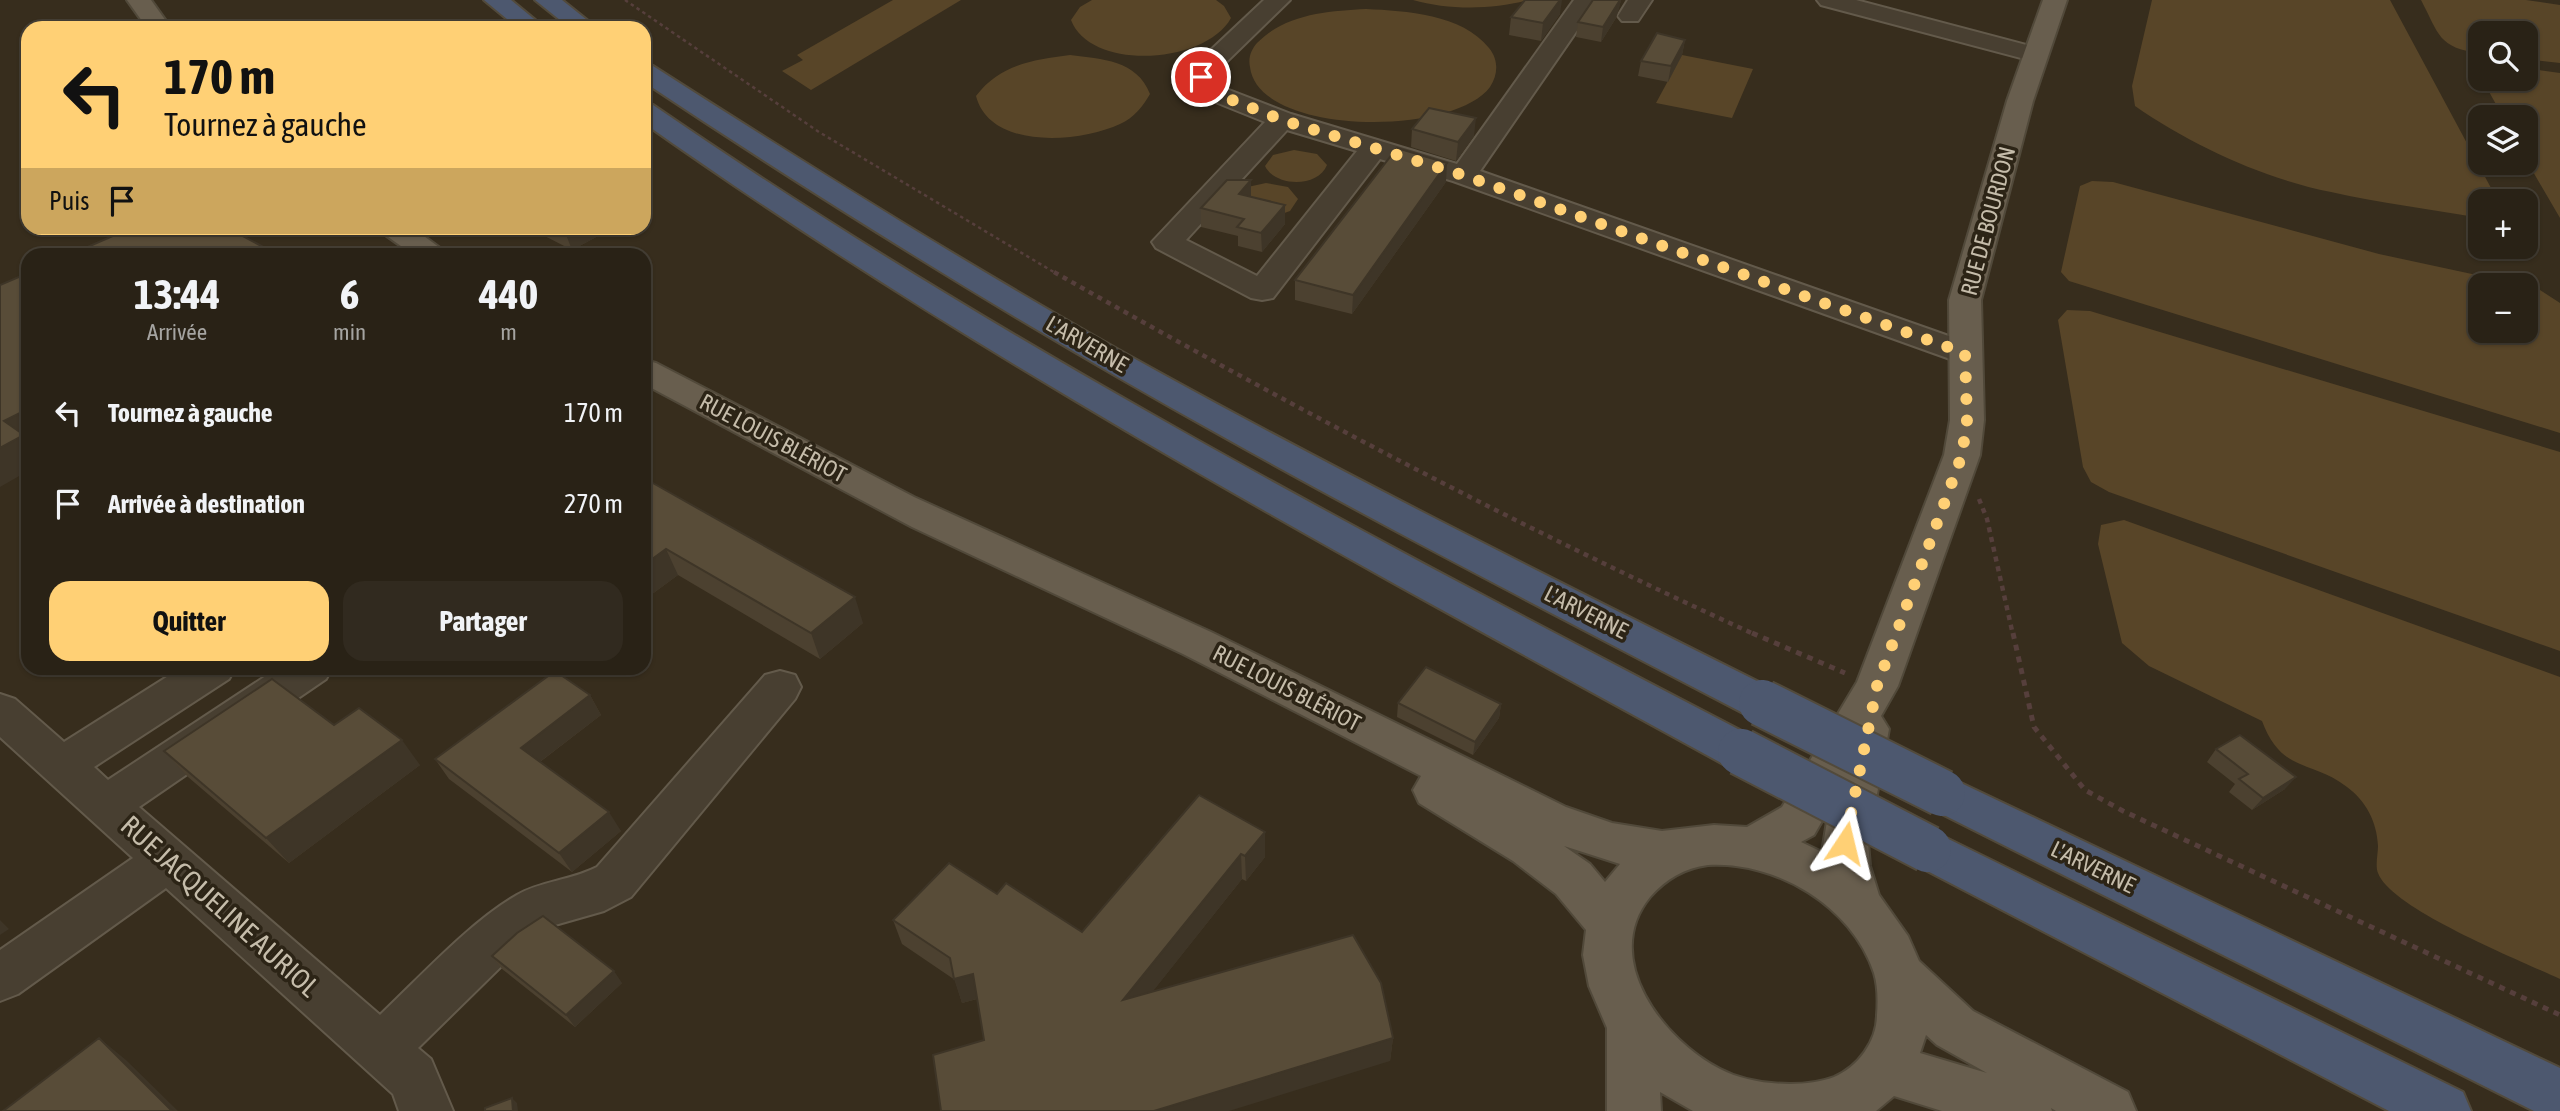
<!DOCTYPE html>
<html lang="fr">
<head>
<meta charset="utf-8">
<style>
  body { margin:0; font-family:"Asap Condensed",sans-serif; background:#312a1f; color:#f1f3f6; height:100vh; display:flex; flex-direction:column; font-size:26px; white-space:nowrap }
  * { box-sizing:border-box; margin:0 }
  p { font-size:23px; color:#a5a4a1 }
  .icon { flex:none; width:38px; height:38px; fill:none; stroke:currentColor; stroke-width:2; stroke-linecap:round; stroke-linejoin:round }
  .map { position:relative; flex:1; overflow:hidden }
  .panel { position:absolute; left:21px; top:248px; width:630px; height:427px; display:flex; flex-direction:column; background:#292216; border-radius:21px; box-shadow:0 2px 5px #0004,0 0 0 2px #453f35 }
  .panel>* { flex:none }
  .top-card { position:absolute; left:21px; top:21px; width:630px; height:214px; border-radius:21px; box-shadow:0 2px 5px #0004,0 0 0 2px #453f35; background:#ffd075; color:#111; overflow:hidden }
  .fabs { position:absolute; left:2468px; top:21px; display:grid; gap:14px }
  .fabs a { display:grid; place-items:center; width:70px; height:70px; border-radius:14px; background:#292216; box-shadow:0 2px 5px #0004,0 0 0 2px #453f35; font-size:35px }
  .pin { position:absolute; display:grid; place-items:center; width:60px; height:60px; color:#fff; margin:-30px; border:4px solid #fff; border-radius:50%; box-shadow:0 2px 7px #0007 }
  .me { position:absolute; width:77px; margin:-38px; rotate:10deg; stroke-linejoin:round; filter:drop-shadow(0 0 5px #0008) }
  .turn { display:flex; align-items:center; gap:24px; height:147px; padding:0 28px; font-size:32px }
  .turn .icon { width:91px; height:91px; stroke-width:2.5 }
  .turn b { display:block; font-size:49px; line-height:60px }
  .then { display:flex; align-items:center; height:66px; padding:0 28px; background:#0003; gap:14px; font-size:26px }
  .eta { display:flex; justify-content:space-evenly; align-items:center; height:119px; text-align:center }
  .eta b { font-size:42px; font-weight:700; line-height:49px }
  .primary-button { display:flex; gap:14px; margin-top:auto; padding:14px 28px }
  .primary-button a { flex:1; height:80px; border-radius:21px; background:#ffd075; color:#111; font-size:28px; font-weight:700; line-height:80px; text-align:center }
  .primary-button a+a { background:#312a1f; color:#f1f3f6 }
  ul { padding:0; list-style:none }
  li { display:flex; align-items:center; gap:21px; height:91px; padding:0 28px }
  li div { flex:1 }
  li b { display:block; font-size:26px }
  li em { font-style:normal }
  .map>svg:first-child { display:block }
</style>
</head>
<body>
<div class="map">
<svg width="2560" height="1111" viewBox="0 0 2560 1111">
  <rect width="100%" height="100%" fill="#372d1d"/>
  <!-- water -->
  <path fill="#584528" d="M893,0H961L811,90L782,71L803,60L797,55Z
    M1092,0H1216L1224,6L1231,18C1206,64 1091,72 1071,20L1080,7Z
    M1413,0H1528C1492,10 1448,10 1413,0Z
    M2152,0H2390L2498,201H2480V218C2430,209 2380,203 2331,192C2262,178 2193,146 2135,106L2132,86Z
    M2421,0H2526L2560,5V63L2525,59V33H2480V53C2438,48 2439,34 2421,0Z
    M1366,9C1406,11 1462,14 1489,48C1499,60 1498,75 1490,87C1453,137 1258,136 1250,67C1248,58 1251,50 1257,43C1285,14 1328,11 1366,9Z
    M1070,55C1102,59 1137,60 1150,94C1143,106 1134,118 1120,124C1079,143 990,150 976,96C1000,64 1033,60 1070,55Z
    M1682,55L1753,69L1732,118L1656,103Z
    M2525,68L2560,73V218L2525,158V117H2503L2482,79H2525Z
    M1294,150L1317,154L1327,165C1318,188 1275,187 1265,166L1273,155Z
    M2092,181L2113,182L2379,254L2523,285H2480V331H2525V286L2540,290L2560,303V433L2069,281L2061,272L2080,186Z
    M1266,183L1288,187L1298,199L1290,211L1279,215L1237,194L1243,188Z
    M2067,310L2090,311L2560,452V651L2109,492L2091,482L2083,467L2058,320Z
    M2124,520L2560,677V979C2522,961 2391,909 2378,873C2375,866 2378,854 2378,846C2377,822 2366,801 2347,787C2311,759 2282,774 2262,721L2149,666L2122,643L2098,544L2101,525Z"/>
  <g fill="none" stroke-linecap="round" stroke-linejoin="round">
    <!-- minor casing -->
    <g stroke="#635a4b" stroke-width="4">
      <path id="minor" d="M1264,0H1290L1217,71L1216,85L1291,114L1457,164L1574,0H1598L1480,171L1977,346L1981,353L1977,360L1965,363L1953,360L1453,181L1380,159L1273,298L1262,300L1251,298L1156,248L1152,242L1265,122L1198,95L1188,84L1196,64ZM1287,130L1357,151L1257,276L1186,240Z
        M1628,0H1652L1638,21H1622L1618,16Z
        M1817,0H1856L2045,50L2048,55L2045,60L2036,62L1821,5Z
        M181,668H235L229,679L94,767L108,780L278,668H332L326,679L139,807L380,1015C420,977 470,922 517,895C541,881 572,880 597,867L765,675L780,671L795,675L801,687L795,699L631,897L604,911L548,927L523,945L418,1048L431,1059L453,1111H399L393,1094L166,888L18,994L0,1001V950L133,858L0,737V694L15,699L64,742Z"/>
    </g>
    <!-- major casing -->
    <g stroke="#51493a" stroke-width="4">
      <path id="major" d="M127,0H151L171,28H147Z
        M2043,0H2067L2033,101L1981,300L1984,420L1980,455L1898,686L1881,716L1889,729L1868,843L1870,866L1879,895L1908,936L1919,961L1973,1011L2128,1092L2136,1111H2056L2051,1108L2052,1111H1942L1894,1096L1876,1111H1693L1660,1092L1661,1111H1607V1028L1589,986L1583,955L1586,930L1556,894L1513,861L1419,803L1413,790L1421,776L1183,654L912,527L644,384V360L656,363L914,497L1211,632L1566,807L1612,823L1662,831L1714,825L1747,827L1782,807L1857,682L1944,455L1950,420L1949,300L2007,101ZM1829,809L1822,852L1801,842L1814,835ZM1564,846L1620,864L1605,882L1590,864ZM1708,865C1776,861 1852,906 1874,973C1878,986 1878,1002 1877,1015C1877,1041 1858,1067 1834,1077C1802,1089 1750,1085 1720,1069C1663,1040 1600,958 1650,897C1666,879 1684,868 1708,865ZM1926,1035L1937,1045L1987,1073L1920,1053Z
        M380,228H413L451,256H415L384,234Z"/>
    </g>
    <!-- highway casing -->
    <g stroke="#524a3b" stroke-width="4">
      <path id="highway" d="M484,0H511L545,28H518Z
        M535,0H562L597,28H570Z
        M644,63L653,66C820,173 988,278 1162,374C1364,485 1571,588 1777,691L1783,703L1777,715L1762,720L1747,715C1571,623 1395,533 1222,436C1024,326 832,207 644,82Z
        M644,103L653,105C1003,346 1381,543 1757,739L1763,752L1757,765L1741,770L1725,765C1358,564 986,365 644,123Z
        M1942,774L2560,1068V1111H2534L1926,806L1919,793L1926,780Z
        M1928,829L2463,1092L2471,1111H2389L1912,863L1905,849L1912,835Z"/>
    </g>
    <!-- path-far2 -->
    <path stroke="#563f3c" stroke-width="2.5" stroke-dasharray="3.5 3.5" stroke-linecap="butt" d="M625,0L819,132L1057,274"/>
    <!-- path-far1 -->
    <path stroke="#563f3c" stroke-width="4.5" stroke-dasharray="5 5" stroke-linecap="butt" d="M1054,272C1283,402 1516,526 1756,635
      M1979,499L1987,519L2013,635"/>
    <!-- path -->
    <path stroke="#563f3c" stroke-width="5" stroke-dasharray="6 6" stroke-linecap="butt" d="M1752,633L1845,673
      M2013,633L2034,727L2085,790L2123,811L2560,1015"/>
    <!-- minor -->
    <use href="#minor" fill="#483f31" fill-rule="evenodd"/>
    <!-- major -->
    <use href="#major" fill="#685e4e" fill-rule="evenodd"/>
    <!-- highway -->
    <use href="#highway" fill="#4d586f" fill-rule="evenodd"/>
    <!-- highway-bridge casing -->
    <g stroke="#524a3b" stroke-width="50" stroke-linecap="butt">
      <path id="highway-bridge" d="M1762,703L1942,793
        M1741,752L1928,849"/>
    </g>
    <!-- highway-bridge -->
    <use href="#highway-bridge" stroke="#4d586f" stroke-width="46"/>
  </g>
  <!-- wall -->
  <path fill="#4c4130" d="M1593,0H1621L1616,18L1601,42L1576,37L1578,22Z
    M1560,14L1541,41L1509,35L1511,17Z
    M1685,40L1682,55L1668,82L1638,76L1641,61Z
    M1412,129L1474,136L1456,161L1411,147Z
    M1446,182L1352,314L1295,300V280Z
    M1251,197L1285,205V224L1262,252L1238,246V236L1201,227V208Z
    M529,228H595L598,236L572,250Z
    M644,478L863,623L820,659L678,575L644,600Z
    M590,695L601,715L540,762L621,831L572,872L449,779L435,759Z
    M1398,703L1501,704L1499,718L1473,755L1397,717Z
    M334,725L420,765L289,863L188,777L164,751Z
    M2216,749L2285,789L2252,810L2229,792L2235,784L2207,762Z
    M1199,795L1265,857L1246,881L1242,879L1152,992L1393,1038L1390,1061L984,1040L977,999L962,1003L955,980L902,944L893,920L997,894L1082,932Z
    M492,956L622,983L575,1027L502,969Z"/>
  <!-- shaded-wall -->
  <path fill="#3e3527" d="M1560,0H1562L1560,14L1541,41L1543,23Z
    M1620,0H1621L1619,9L1616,18L1601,42L1603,27Z
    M1685,40L1682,55L1668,82L1671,66Z
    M1476,118L1474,136L1456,161L1458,142Z
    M1447,163L1446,182L1352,314L1353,295Z
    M1251,180V199L1239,194Z
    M1285,205V224L1262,252L1261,233Z
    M573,228H595L598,236L572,250L565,232Z
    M28,409V471L0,487V448L4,421Z
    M666,549L678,575L644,600V565Z
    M855,597L863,623L820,659L811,633Z
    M590,695L601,715L533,767L521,748Z
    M1501,704L1499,718L1473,755L1475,742Z
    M402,740L420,765L289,863L266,838Z
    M2296,777L2285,789L2252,810L2263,798Z
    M609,812L621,831L572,872L559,853Z
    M1265,832V857L1246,881L1245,856Z
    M1241,854L1242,879L1127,1024L1123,1000Z
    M0,920L9,929L0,935Z
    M614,971L622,983L575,1027L566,1015Z
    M973,974L980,998L962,1003L954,979Z
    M99,1038L126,1060L178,1111H172Z
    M1393,1038L1390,1061L1229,1111H1154Z
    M512,1098L517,1103L518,1111H513Z"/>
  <!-- building -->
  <path fill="#584c38" stroke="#3e3527" stroke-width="2" d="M1525,0H1560L1543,23L1511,17Z
    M1593,0H1620L1603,27L1578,22Z
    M1657,33L1685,40L1671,66L1641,61Z
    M1429,108L1476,118L1458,142L1412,129Z
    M1397,148L1447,163L1353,295L1295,280Z
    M1227,180H1251L1239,194L1285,205L1261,233L1237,227L1244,219L1201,208Z
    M131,228H228L280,256H67Z
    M556,228H573L565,232Z
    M28,273V409L4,421L24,435L0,448V285Z
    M644,478L855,597L811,633L666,549L644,565Z
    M1426,667L1501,704L1475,742L1398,703Z
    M555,671L590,695L521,748L609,812L559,853L435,759Z
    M272,679L334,725L359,708L402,740L266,838L164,751Z
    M2240,735L2296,777L2263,798L2239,779L2248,774L2216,749Z
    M1199,795L1265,832L1245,856L1241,854L1123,1000L1353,935L1381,983L1393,1038L1154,1111H941L933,1055L984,1040L973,974L954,979L950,958L893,920L949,863L997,894L1006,883L1082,932Z
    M543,916L614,971L566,1015L492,956L517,933Z
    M99,1038L172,1111H3Z
    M512,1098L513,1111H485V1108Z"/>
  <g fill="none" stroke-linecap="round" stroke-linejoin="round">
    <!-- route -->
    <path stroke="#ffd075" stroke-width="12" stroke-dasharray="0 21.6" d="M1201,77V84L1207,90L1282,120L1463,175L1965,353L1967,420L1962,455L1877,686L1845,843"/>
  </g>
  <g text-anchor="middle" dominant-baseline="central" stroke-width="7" stroke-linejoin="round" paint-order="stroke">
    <!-- street labels -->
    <g font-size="23" fill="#c5bcaa" stroke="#2c2416">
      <text transform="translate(1988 221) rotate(-75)">RUE DE BOURDON</text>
      <text transform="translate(1087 344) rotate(30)">L'ARVERNE</text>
      <text transform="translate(773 438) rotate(28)">RUE LOUIS BLÉRIOT</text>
      <text transform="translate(1586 612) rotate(27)">L'ARVERNE</text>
      <text transform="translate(1287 688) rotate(27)">RUE LOUIS BLÉRIOT</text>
      <text transform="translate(2093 867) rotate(26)">L'ARVERNE</text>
    </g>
    <!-- near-street labels -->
    <g font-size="28" fill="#c5bcaa" stroke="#2c2416">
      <text transform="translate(220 906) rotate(42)">RUE JACQUELINE AURIOL</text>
    </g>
  </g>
</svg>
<div class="fabs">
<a><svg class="icon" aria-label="search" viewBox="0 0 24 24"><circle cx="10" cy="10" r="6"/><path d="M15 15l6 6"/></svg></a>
<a><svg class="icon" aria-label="layers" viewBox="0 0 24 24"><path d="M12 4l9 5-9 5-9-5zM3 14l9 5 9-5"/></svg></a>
<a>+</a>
<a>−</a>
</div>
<div class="pin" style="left:1201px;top:77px;background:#d93025"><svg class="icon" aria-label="arrive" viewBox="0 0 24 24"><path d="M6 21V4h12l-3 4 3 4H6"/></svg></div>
<svg class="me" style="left:1845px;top:843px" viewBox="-20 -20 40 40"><path d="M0-17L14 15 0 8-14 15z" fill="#ffd075" stroke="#fff" stroke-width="4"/></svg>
<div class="top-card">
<div class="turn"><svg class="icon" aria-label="left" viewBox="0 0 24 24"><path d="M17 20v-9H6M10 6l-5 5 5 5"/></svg><div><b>170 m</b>Tournez à gauche</div></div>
<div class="then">Puis<svg class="icon" aria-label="arrive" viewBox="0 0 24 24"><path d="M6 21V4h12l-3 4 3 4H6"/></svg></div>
</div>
<section class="panel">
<div class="eta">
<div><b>13:44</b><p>Arrivée</p></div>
<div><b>6</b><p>min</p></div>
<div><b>440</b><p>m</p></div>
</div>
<ul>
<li><svg class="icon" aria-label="left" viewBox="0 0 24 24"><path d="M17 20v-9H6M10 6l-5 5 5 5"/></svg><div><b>Tournez à gauche</b></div><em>170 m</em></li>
<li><svg class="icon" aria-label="arrive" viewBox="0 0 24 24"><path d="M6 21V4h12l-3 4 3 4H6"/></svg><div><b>Arrivée à destination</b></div><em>270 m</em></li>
</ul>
<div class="primary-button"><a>Quitter</a><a>Partager</a></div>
</section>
</div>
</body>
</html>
